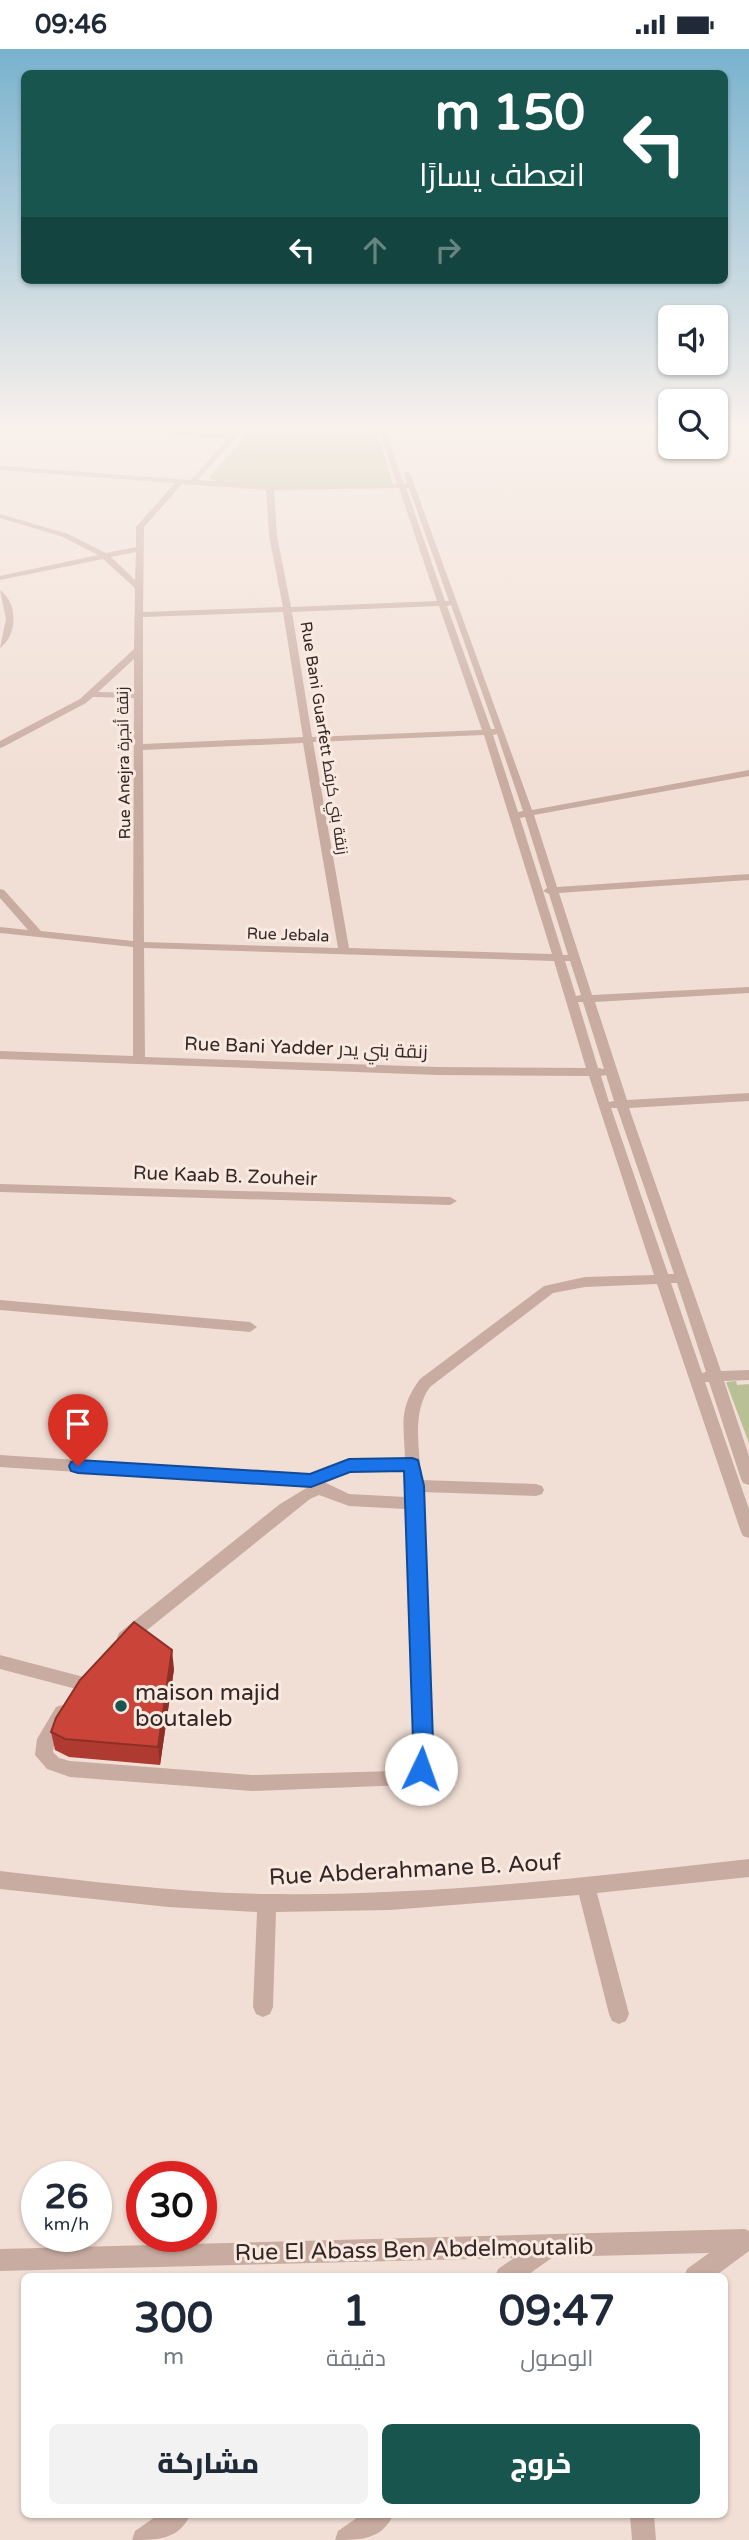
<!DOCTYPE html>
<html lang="ar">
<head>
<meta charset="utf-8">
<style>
  body { margin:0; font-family:"Varela Round",Cairo,sans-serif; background:#f2f2f3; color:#1f2937; direction:rtl; height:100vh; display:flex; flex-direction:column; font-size:26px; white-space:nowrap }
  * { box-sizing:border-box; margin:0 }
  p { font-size:23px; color:#747a83 }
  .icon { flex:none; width:38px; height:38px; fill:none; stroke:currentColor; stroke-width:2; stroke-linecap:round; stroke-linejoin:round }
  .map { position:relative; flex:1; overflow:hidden; direction:ltr }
  .side { position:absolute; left:21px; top:2224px; width:707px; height:245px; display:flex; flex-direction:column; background:#fff; border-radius:10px; box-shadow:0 2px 5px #0004; direction:rtl }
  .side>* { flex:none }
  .top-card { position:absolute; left:21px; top:21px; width:707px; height:214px; border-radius:10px; box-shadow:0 2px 5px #0004; direction:rtl; background:#19554f; color:#fff; overflow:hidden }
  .buttons { position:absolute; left:658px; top:256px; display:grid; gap:14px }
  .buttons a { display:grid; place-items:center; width:70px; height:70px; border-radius:10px; background:#fff; box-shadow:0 2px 5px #0004; font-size:35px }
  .speed { position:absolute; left:21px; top:2112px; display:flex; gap:14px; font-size:35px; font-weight:700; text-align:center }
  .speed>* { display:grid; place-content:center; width:91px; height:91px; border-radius:50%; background:#fff; box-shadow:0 2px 5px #0004; line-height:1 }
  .speed small { font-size:18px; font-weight:400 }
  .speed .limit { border:10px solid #d22; background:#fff; color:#111 }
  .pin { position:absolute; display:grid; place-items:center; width:60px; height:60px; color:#fff; margin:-72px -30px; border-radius:50% 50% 50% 0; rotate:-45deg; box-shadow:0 0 7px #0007 }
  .pin .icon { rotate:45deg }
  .me { position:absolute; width:77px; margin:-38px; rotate:3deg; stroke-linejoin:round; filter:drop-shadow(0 0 5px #0008) }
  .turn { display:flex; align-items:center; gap:24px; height:147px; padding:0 28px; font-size:32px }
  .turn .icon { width:91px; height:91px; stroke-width:2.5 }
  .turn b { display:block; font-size:49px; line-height:60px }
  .lanes { display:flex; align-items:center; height:66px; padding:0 28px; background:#0003; justify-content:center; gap:35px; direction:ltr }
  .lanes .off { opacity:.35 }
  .eta { display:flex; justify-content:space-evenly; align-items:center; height:119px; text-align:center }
  .eta b { font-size:42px; font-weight:800; line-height:49px }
  .primary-button { display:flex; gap:14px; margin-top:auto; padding:14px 28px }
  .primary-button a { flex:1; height:80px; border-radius:10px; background:#19554f; color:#fff; font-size:28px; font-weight:800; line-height:80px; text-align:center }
  .primary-button a+a { background:#f2f2f3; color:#1f2937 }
  .status { display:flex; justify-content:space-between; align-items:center; height:49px; padding:0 35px; background:#fff; direction:ltr }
  .status svg { height:19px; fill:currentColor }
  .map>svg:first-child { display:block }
</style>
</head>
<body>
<div class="status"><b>09:46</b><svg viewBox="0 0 49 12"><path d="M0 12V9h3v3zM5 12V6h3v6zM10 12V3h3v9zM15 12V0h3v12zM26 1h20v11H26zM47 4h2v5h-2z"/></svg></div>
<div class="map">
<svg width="749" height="2491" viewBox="0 0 749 2491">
  <rect width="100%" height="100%" fill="#f1dfd5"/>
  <!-- green -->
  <path fill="#b9c095" d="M255,376L376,377L393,436L294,439L217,433L209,429Z
    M736,1332L737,1336L749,1335V1394L726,1333Z"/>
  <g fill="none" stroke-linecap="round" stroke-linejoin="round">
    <!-- minor -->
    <path fill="#c9aca1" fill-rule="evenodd" d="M64,376H96L232,386L240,376H247L198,431L286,438L397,435L377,376H383L404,435H407L404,424L407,422L410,424L532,761L749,721V727L534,766L557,838L749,825V831L559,844L592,946L749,938V944L595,953L627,1051L749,1044V1052L629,1059L721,1322L749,1321V1331L724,1332L749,1407V1436L743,1434L741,1430L709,1333H705L749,1460V1489L743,1487L741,1483L657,1235L585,1238L553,1244L430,1338C411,1364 420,1401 421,1431L536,1435L542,1437L544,1441L542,1445L536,1447L422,1443L432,1705L425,1727L406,1736L252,1742L70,1728L47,1720L35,1706L37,1690L56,1658L62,1656L68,1658L71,1663L55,1691L53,1703L59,1709L70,1712L252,1726L394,1722C407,1721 412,1719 414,1705L406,1460L349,1457L319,1446L310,1450L131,1594L125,1596L119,1594L117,1589L119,1584L280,1455L308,1438L0,1418V1406L310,1426L349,1411L405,1410C404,1375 398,1360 420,1330L544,1237L585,1228L654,1226L589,1027L437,1026L0,1010V1002L133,1007V898L0,884V878L28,881L0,849V840L4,841L41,882L133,892L134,649L93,648L86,654L3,698L0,699V692L80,650L134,600L135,539L103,510L0,531V527L98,506L63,488L0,469V465L68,485L106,504L136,498V478L175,434L0,421V417L191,431L228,390ZM182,435L266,441L269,487L283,558L143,563L144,478ZM399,439L437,552L291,558L277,487L274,441ZM406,439H409L449,552H445ZM136,503L135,531L111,508ZM451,556L495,680H491L447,557ZM439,557L482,681L312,688L292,563ZM283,563L303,688L143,695V568ZM134,610V644L98,643ZM497,685L523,762L518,763L493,686ZM484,686L552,905L349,899L313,693ZM303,694L338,899L144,893L143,701ZM525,768L547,839L543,842L520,769ZM543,842L549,845L568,906H563ZM144,899L554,912L586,1019L437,1018L145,1008ZM565,912H570L581,946L576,947ZM578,953H583L604,1020L598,1019ZM606,1026L614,1052L609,1053L601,1027ZM611,1059H617L674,1225H668ZM671,1234H677L706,1323L702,1324ZM405,1421L406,1448L349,1445L324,1433L350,1423Z
      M0,541C18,554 18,586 0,599L6,570Z
      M0,1135L450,1148L457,1152L450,1156L0,1143Z
      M0,1251L250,1273L257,1278L250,1283L0,1261Z
      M0,1606L80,1627L86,1629L89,1634L86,1639L80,1641L0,1620Z
      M749,1810V1828L597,1844L629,1965L626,1972L619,1975L612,1972L609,1965L579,1846L390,1861L276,1863L273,1958L270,1965L263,1968L256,1965L253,1958L257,1863L168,1858L0,1840V1822C89,1832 179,1844 269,1845C430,1847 590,1828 749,1810Z
      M745,2180L749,2182V2202L714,2228H684L687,2220L709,2204L553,2208L525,2228H495L498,2220L514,2209L0,2222V2200Z
      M158,2466H190C179,2491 156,2491 132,2491L135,2482Z
      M361,2466H393C382,2491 359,2491 335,2491L338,2482Z
      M630,2466H654L656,2491H632Z"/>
  </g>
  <!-- wall -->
  <path fill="#ae3a31" d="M174,1620L160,1716L69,1708L55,1701L51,1683Z"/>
  <!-- shaded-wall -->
  <path fill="#8d3028" d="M172,1601L174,1620L160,1716L158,1698Z"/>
  <!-- building -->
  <path fill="#ca4439" stroke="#8d3028" stroke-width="2" d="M134,1573L172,1601L158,1698L65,1690L51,1683L56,1669L80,1631Z"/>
  <!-- sky -->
  <linearGradient id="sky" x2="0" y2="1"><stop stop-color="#79b2ce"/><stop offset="0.52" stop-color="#f9f1ec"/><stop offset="1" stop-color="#f9f1ec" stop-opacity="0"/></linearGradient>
  <rect width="749" height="725" fill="url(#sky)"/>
  <!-- route -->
  <path fill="#1a73e8" stroke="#114b97" stroke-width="2" d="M412,1409L418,1411L424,1437L433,1692L431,1720L428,1726L421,1728L414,1726L411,1720L413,1692L404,1422L350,1423L311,1438L78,1424L71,1422L69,1417L71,1413L78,1411L310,1425L349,1410Z"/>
  <!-- markers -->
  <circle fill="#19554f" stroke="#f9eae1" stroke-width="2.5" cx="121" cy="1657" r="7"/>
  <g text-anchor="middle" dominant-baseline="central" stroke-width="6" stroke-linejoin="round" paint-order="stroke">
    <!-- far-street labels -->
    <g font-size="16" fill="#332624" stroke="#f9eae1">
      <text transform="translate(324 689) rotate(81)">Rue Bani Guarfett زنقة بني كرفط</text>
      <text transform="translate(124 714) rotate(-91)">Rue Anejra زنقة أنجرة</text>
      <text transform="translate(288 886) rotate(2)">Rue Jebala</text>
    </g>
    <!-- street labels -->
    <g font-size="19" fill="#332624" stroke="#f9eae1">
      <text transform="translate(306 999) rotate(2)">Rue Bani Yadder زنقة بني يدر</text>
      <text transform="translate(225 1127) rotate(2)">Rue Kaab B. Zouheir</text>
    </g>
    <!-- near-poi labels -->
    <g font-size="23" fill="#332624" stroke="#f9eae1" text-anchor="start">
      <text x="135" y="1644">maison majid<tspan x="135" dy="26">boutaleb</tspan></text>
    </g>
    <!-- near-street labels -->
    <g font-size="23" fill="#332624" stroke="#f9eae1">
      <text transform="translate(415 1821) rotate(-3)">Rue Abderahmane B. Aouf</text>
      <text transform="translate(414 2201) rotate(-1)">Rue El Abass Ben Abdelmoutalib</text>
    </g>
  </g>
</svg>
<div class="buttons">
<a><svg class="icon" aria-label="sound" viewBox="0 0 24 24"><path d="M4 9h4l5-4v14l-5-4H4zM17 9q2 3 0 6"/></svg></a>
<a><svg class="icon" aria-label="search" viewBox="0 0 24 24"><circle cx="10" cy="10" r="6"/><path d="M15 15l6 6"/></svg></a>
</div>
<div class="speed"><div>26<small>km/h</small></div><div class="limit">30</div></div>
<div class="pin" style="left:78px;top:1417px;background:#d93025"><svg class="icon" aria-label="arrive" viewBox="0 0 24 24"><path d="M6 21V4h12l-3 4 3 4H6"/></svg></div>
<svg class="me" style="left:421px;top:1720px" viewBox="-20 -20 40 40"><circle r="19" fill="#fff"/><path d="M0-13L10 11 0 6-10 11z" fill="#1a73e8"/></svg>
<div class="top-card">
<div class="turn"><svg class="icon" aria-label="left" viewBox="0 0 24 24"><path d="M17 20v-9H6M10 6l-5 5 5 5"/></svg><div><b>150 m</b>انعطف يسارًا</div></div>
<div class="lanes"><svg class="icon" aria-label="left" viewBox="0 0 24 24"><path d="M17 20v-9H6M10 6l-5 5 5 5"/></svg><svg class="icon off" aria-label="ahead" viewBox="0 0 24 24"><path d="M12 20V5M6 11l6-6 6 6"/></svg><svg class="icon off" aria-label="right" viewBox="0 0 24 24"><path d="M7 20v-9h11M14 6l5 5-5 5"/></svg></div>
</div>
<section class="side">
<div class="eta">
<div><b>09:47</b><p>الوصول</p></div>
<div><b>1</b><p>دقيقة</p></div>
<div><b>300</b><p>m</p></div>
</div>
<div class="primary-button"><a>خروج</a><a>مشاركة</a></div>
</section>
</div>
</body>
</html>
